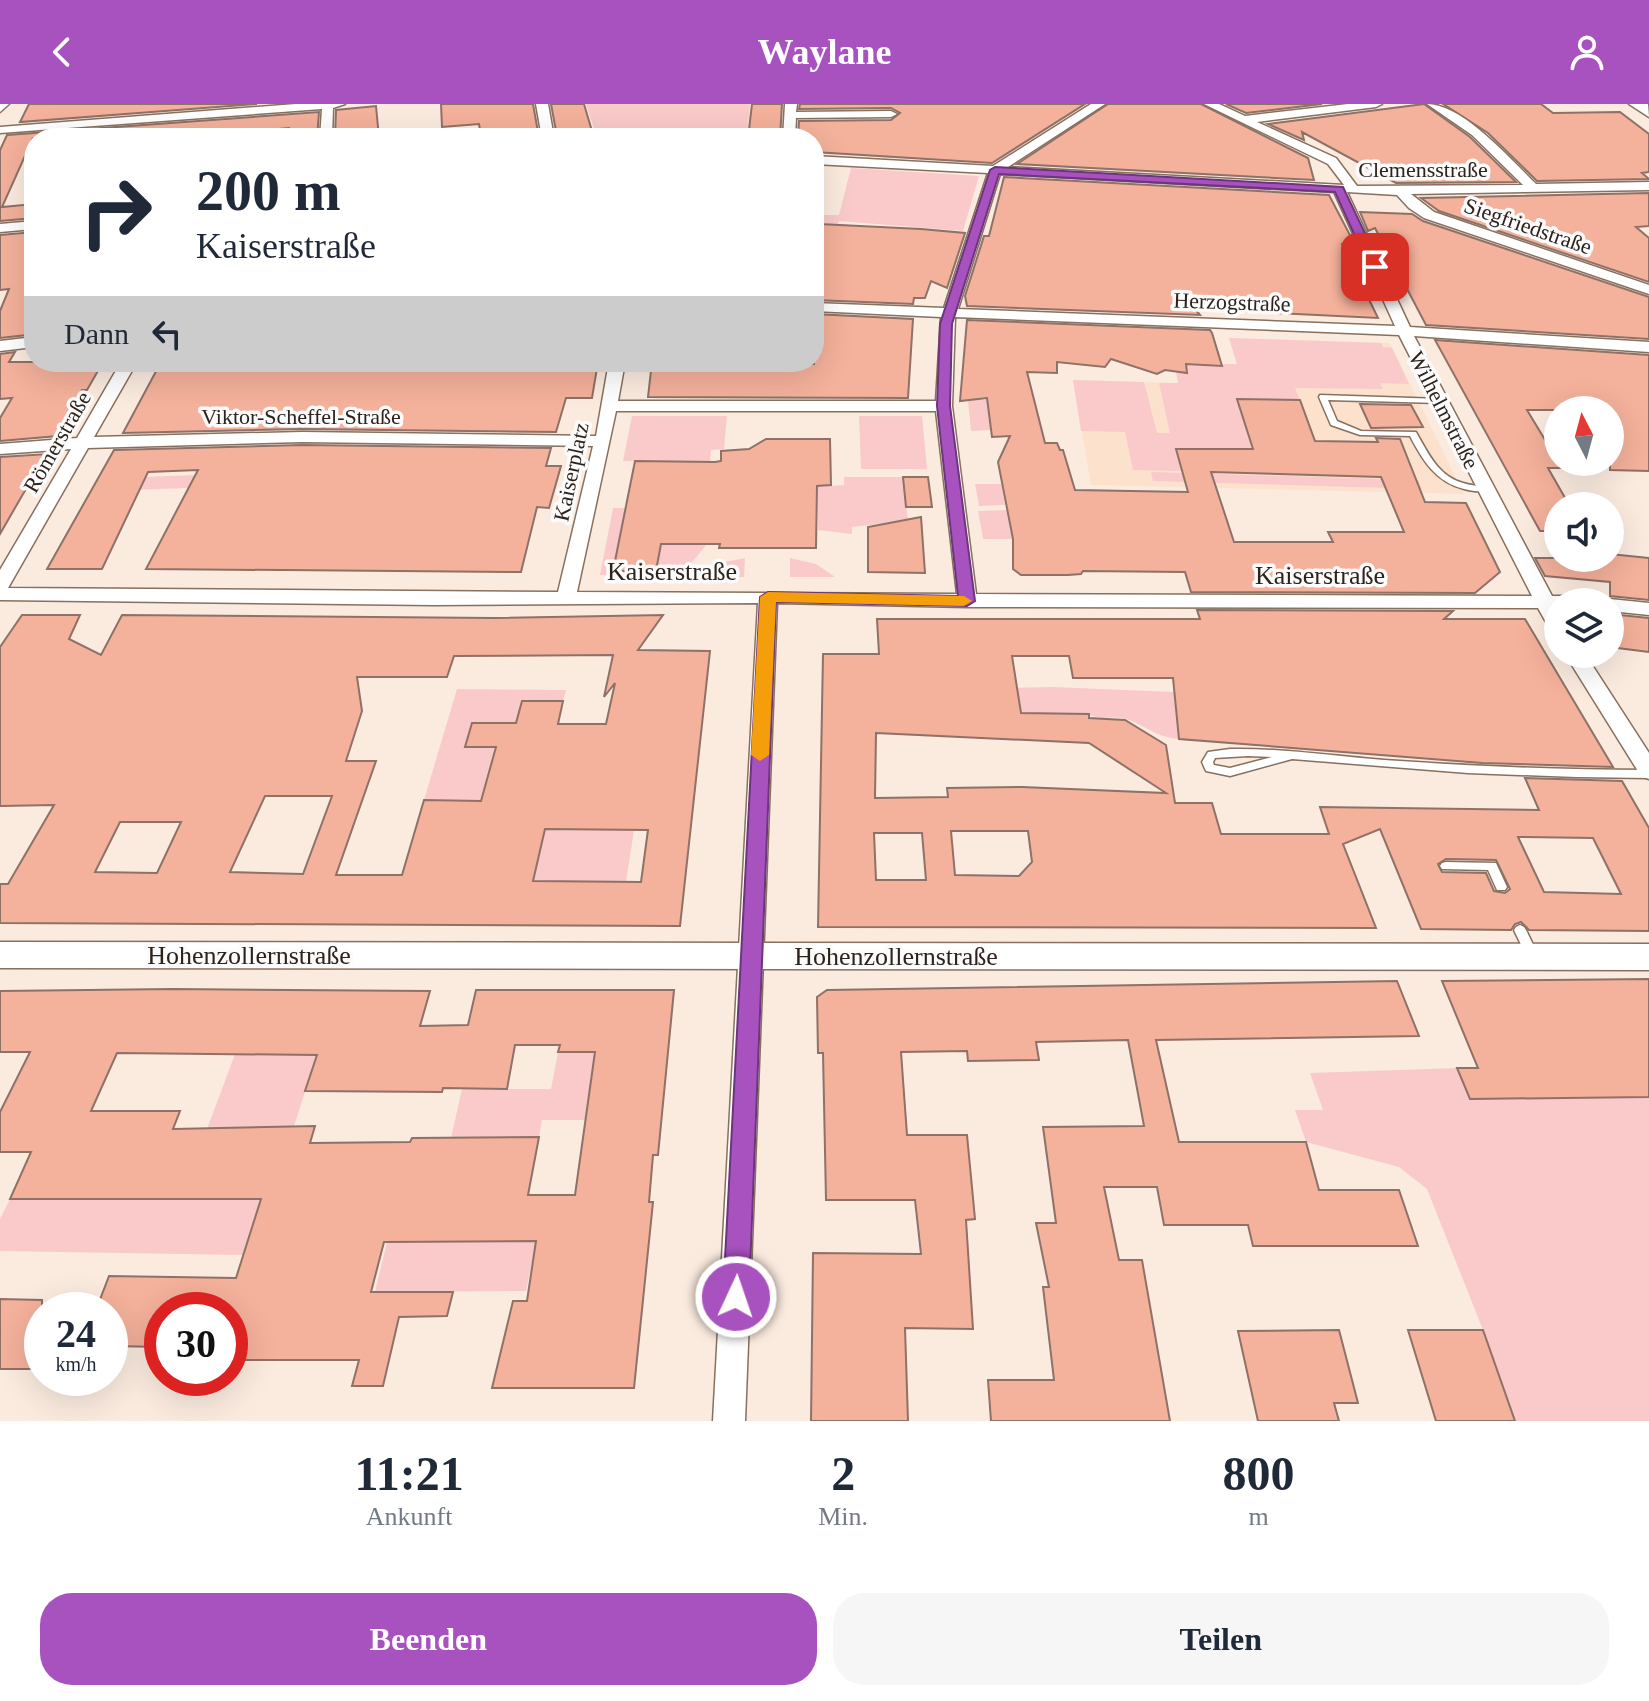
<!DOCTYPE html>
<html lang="de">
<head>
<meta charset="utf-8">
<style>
  body { margin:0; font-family:"Times New Roman",serif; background:#f6f6f7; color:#1f2937; height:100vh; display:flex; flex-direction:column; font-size:30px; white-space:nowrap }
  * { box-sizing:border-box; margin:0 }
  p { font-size:26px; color:#747a83 }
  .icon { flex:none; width:44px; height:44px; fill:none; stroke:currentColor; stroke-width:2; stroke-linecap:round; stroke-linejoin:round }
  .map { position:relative; height:1317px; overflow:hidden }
  .details { display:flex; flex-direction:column; background:#fff; flex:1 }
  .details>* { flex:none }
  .top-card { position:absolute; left:24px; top:24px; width:800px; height:244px; border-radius:32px; box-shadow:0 8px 32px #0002; background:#fff; color:#1f2937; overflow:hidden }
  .needle { width:52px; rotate:354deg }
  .buttons { position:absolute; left:1544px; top:292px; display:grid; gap:16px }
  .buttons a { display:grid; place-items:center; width:80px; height:80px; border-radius:50%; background:#fff; box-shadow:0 8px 32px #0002; font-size:40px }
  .speed { position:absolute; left:24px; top:1188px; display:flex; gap:16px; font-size:40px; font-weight:700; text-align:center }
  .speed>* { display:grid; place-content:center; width:104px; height:104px; border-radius:50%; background:#fff; box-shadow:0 8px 32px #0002; line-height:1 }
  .speed small { font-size:20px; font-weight:400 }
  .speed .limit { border:12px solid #d22; background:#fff; color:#111 }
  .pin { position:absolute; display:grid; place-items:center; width:68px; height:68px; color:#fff; margin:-34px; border-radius:16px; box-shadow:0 4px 12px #0006 }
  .me { position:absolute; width:88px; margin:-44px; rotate:3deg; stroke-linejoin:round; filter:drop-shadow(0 0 6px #0008) }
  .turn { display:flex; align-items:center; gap:28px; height:168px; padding:0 40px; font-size:36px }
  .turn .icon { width:104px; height:104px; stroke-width:2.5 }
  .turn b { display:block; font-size:56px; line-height:68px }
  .then { display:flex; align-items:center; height:76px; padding:0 40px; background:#0003; gap:16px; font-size:30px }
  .eta { display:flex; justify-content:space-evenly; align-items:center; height:136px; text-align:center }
  .eta b { font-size:48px; font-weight:700; line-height:56px }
  .button { display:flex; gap:16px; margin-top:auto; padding:16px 40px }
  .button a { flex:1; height:92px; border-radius:32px; background:#a852bf; color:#fff; font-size:32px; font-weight:700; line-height:92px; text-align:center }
  .button a+a { background:#f6f6f7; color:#1f2937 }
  header { display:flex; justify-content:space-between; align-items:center; height:104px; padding:0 40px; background:#a852bf; color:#fff; font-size:36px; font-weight:700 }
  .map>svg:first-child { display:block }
</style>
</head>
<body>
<header><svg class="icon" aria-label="back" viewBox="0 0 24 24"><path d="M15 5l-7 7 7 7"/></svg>Waylane<svg class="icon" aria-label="person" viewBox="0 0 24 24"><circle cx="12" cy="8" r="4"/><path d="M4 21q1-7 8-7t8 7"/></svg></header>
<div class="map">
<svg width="1649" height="1317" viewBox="0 0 1649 1317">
  <rect width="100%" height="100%" fill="#fbebdf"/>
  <!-- built -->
  <path fill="#fce1cd" d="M1229,234L1390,239L1464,390L1091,381L1073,276L1243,281Z"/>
  <!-- green -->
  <path fill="#f9cac9" d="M586,0H750L747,29H736L735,34H597Z
    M851,64L979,72L963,127L839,117L838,120L814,121V111H839Z
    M1229,234L1381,239L1383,243L1392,244L1409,280L1380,279L1383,285L1295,284L1300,296L1238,295L1252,345H1176L1182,367L1133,366L1125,328L1081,327L1073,276L1144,278L1157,329H1170L1159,279H1178L1176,267L1186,260H1237Z
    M968,296H987L991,326L971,327Z
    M632,312H727L724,345L711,346L710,358L623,357Z
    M859,312H922L927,365H861Z
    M1151,368L1418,376L1422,385L1153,377Z
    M197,371L189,384L129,386L143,373Z
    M844,373H903L908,417L852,423V430L818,426V383L844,381Z
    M975,380H1001L1005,401L979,402Z
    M613,404H625L613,468H657L661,440H707L680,473L600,471Z
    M1007,406L1013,435H983L978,407Z
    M745,454L744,473H694L715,460Z
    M790,454L816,460L835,473H790Z
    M1053,583L1174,588L1179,635C1153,632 1150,624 1129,616C1116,611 1102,616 1089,611L996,609L995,584Z
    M457,585L566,586L563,597H522L516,619L495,643L481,697L424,696Z
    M545,725L634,726L626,778L533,777Z
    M558,948H595L585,1016H542L539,1033L451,1034L462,985H551Z
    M235,950L317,951L294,1022L207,1025Z
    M1457,964L1470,995L1649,993V1317H1515L1483,1226L1427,1085L1399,1063L1306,1038L1295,1006H1323L1310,969Z
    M10,1095L270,1096L249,1132L243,1151L0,1147V1115Z
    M536,1137L526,1187L375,1188L387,1138Z"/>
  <!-- building -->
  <path fill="#f4b19b" stroke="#8e7167" stroke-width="2" fill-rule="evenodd" d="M29,0H257L20,18Z
    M441,0H533L538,28L481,32L479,20L442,23Z
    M551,0H584L594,34H569L567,26L556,27Z
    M752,0H782L780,34H748Z
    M800,0H1085L992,59L814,48V34H798L799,17L891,16L900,9L891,4L799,5Z
    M1108,0H1201L1308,54L1314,76L1017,60Z
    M1226,0H1322L1246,9Z
    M1424,0L1470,33L1516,78L1396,79L1302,28L1304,36L1268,20Z
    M1443,0H1541L1553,9L1620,8L1649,30V68L1642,69L1649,75L1537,77L1488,29Z
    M376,2L379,34H335L336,6Z
    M319,8L317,34H288L289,24L241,28L239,34H33L2,103L34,100V114L0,117V46L7,31Z
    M1004,73L1329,91L1352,135L1342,140L1378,214L1195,205L1200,211L967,202L965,192L984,132H989Z
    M1649,89V122L1636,123L1649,134V178L1439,107L1421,94Z
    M1360,108L1412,110L1423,117L1649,193V235L1426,221L1375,124L1368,127Z
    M819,120L921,125L965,129L947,184L931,177L925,194H914L913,200L814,196V138Z
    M34,128V218L27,231L0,234V207L9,185L0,186V131Z
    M814,210L913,215L908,294L648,293L652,258H694V262L814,260Z
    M967,216L1210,226L1212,229L1222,262L1186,260L1187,269L1165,266L1157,270L1111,255L1105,263L1057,258V269L1027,268L1045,339H1057L1060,346H1063L1075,386L1188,388L1176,345H1253L1237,295L1300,296L1315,337L1378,338L1376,334L1400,335L1425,398L1466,399L1500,468L1475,489L1191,488L1185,468L1083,467L1081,470L1068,471H1021L1013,465V435L998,358L1010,332L992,333L987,294L960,297ZM1211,368L1381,373L1404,428H1328L1333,438H1234Z
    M1435,236L1649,251V367L1610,366V306H1527L1562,364H1548L1568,399L1564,398L1566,402H1558V427H1540Z
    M15,248L9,258H103L87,286H82L58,332L0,337V314L12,294L0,295V250Z
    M161,258H198L197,261L255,258H598L592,294H566L556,328L302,325L123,329Z
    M1360,300L1411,301L1423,323L1371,324Z
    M766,335H830L831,381L817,382L816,444H719L720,440H661L656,467H613L635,357L715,358L721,357V347L749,345Z
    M302,341L551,344L546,362H561L549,404L537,403L521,468L146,465L198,366L148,368L102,465H47L114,346Z
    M48,350L23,390L0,430V353Z
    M903,373H928L932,403H906Z
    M921,413L925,469L868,468V423Z
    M1610,450L1649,454V496L1610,492V478L1545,472L1535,454H1610Z
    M1197,506L1453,507L1444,515H1525L1613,663L1482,659L1179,635L1173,574H1073L1069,552H1012L1021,609L1089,610V614L1125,616L1166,641L1175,699H1212L1221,730H1329L1320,703L1539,706L1525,674L1622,677L1649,724V827L1529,826L1521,818L1515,820L1511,826L1421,825L1380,725L1343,740L1376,824L818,823L823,550H879L877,515H1200ZM876,629L1089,639L1166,689L1022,683L947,684L948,693L875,694ZM951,727H1028L1032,758L1019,772L955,771ZM874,729H922L926,776H876ZM1518,733L1593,734L1621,790L1544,788ZM1446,755L1496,756L1510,785L1505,789L1494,787L1486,769L1442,768L1438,760Z
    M1610,510L1649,514V548L1610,543Z
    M22,511H80L69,535L101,551L122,511L494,514L663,511L638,546L710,547L680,822L0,819V780H8L54,701L0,702V543ZM613,551L604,593L615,579L606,620H558L563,597H522L516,619H472L465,643H496L481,697L424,696L402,771H336L376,657H346L362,607L357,573H447L454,552ZM265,692H332L303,770L230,768ZM120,718H181L157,769L95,768ZM545,725L648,726L641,778L533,777Z
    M1649,875V993L1470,995L1457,964H1478L1442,877Z
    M1397,877L1419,932L1156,936L1179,1038H1306L1319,1086H1399L1418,1142H1253L1248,1121H1164L1157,1083H1104L1119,1156H1142L1170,1317H991L988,1276H1054L1043,1183H1049L1036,1119H1056L1043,1023L1144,1022L1128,936L1036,938L1039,956L968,957L967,947L901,948L907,1031H967L975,1115L966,1116L973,1225L905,1224L908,1317H811L813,1149L921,1150L915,1096H826L823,949H818L817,893L827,886Z
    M173,885L430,887L420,922L468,921L476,886H674L658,1051H653L649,1098H653L634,1284H492L513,1197H527L536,1137L384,1138L371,1188H453L447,1212L399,1213L383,1282H352L359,1256H230V1206H162V1243L110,1242V1206H96L109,1172L236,1174L261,1095H10L31,1048H0V1008L30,948H0V887ZM515,941H560L558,948H595L575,1091H528L539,1033L412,1034L410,1038L310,1039L315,1022L173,1025L180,1007H91L117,949L317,951L305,987L442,988L443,984L507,985Z
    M0,1195L42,1196V1265H0Z
    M1339,1226L1358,1299H1334L1339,1317H1258L1238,1227Z
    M1408,1226H1483L1515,1317H1436Z"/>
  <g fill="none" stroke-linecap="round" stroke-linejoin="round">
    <!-- service casing -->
    <g stroke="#87705e" stroke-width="3">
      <path id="service" d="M1320,291L1442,295L1443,297L1439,299L1328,296L1337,317L1361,327L1416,328C1428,349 1438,372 1463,379C1472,382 1481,381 1488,385C1481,389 1472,387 1464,385C1436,378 1423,357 1410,332L1360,331L1331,321L1319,293Z
        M1230,645C1281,644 1333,652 1384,656C1472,662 1560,666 1649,666V674L1576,673L1468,669L1292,655L1230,672L1206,667L1202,658L1208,648ZM1248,652L1272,653L1230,664L1214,661L1213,658L1215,654Z
        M1446,758L1496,759L1507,783L1505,786H1497L1488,766L1442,765L1440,762L1442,759Z
        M1520,821L1524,823L1526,826L1538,851L1536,854L1532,856L1528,854L1526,851L1514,826L1516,823Z"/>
    </g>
    <!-- minor casing -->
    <g stroke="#87705e" stroke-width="3">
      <path id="minor" d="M0,0H9L0,8Z
        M296,0H345L333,4L332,34H320L322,5L0,29V23Z
        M536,0H548L554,34H542Z
        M785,0H797L796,8L891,7L897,10L891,13L796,14L795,34H783Z
        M1091,0H1105L1008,63L1344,81L1328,60L1204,0H1219L1245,12L1348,0H1382L1376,3L1257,18L1336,54L1357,82L1523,81L1472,31L1427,0C1463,0 1511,56 1536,80L1649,78V86L1411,90L1434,108L1649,181V190L1424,114L1409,104L1397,91L1347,88L1410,223L1649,238V248L1414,232L1552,492H1584L1594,498H1558V529L1551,527L1538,504L967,503L777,499L745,1317H713L758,499L434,501L0,496V466L71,345L0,350V340L77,334L121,258H137L94,333L302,328L596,332L609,258H625L618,297H936L941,213L814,207V199L944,204L988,69L814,60V52L993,62ZM1000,70L1334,88L1395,222L958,205ZM955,213L1399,231L1532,492L976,490L952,302ZM616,307H936L957,490L577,488ZM302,338L593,342L558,488L8,484L88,344Z
        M34,117V125L0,128V120Z
        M34,233V243L0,247V237Z
        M1610,495L1649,499V511L1610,507V498H1602Z
        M1565,550H1585L1649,649V675L1641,672Z"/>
    </g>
    <!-- tertiary casing -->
    <g stroke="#87705e" stroke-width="3">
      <path id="tertiary" d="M0,838L1649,840V866L0,864Z"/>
    </g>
    <!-- secondary casing -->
    <g stroke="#87705e" stroke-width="3">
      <path id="secondary" d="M1629,0H1648L1649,13Z"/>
    </g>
    <!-- service -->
    <use href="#service" fill="#fff" fill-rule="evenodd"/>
    <!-- minor -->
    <use href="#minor" fill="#fff" fill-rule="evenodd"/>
    <!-- tertiary -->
    <use href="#tertiary" fill="#fff" fill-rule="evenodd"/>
    <!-- secondary -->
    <use href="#secondary" fill="#fff" fill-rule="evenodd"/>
  </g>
  <!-- route -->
  <path fill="#a852bf" stroke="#6d357c" stroke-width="2" d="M995,63L1343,83L1381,163L1375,166L1369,163L1335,88L999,70L952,220L950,302L975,497L967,502L776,498L749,1193L745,1202L736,1205L727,1202L723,1193L760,493L768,488L958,492L937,302L940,220L990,66Z"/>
  <!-- slow -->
  <path fill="#f59e0b" d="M768,488L964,492L972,497L964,502L776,498L769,651L760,657L751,651L760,493Z"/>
  <g text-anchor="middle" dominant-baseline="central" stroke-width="7" stroke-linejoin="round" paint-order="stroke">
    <!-- far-street labels -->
    <g font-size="22" fill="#2d231c" stroke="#fbfbfb">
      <text x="1423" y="65">Clemensstraße</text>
      <text transform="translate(1528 122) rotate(19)">Siegfriedstraße</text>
      <text transform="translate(1232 198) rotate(2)">Herzogstraße</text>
      <text transform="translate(1444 306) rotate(63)">Wilhelmstraße</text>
      <text x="301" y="312">Viktor-Scheffel-Straße</text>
      <text transform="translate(57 338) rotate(-60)">Römerstraße</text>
      <text transform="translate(571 368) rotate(-78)">Kaiserplatz</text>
    </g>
    <!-- street labels -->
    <g font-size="26" fill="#2d231c" stroke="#fbfbfb">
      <text x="672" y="467">Kaiserstraße</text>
      <text x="1320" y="471">Kaiserstraße</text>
      <text x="249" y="851">Hohenzollernstraße</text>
      <text x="896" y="852">Hohenzollernstraße</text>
    </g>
  </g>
</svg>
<div class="buttons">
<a><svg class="needle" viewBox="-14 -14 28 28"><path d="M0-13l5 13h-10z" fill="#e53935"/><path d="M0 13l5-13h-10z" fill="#747a83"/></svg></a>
<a><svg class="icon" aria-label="sound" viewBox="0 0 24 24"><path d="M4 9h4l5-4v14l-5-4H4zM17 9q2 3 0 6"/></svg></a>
<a><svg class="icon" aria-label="layers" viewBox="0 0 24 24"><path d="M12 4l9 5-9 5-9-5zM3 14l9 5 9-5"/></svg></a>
</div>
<div class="speed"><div>24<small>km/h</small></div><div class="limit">30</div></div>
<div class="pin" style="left:1375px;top:163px;background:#d93025"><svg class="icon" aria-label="arrive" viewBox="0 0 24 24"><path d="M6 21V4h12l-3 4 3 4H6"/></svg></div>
<svg class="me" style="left:736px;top:1193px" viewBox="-20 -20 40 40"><circle r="17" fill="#a852bf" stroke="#fff" stroke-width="3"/><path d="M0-11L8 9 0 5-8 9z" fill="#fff"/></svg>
<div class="top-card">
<div class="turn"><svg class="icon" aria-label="right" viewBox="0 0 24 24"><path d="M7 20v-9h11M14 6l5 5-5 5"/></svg><div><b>200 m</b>Kaiserstraße</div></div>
<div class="then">Dann<svg class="icon" aria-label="left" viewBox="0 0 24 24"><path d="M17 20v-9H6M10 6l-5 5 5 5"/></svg></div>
</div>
</div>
<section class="details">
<div class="eta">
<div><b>11:21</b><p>Ankunft</p></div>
<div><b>2</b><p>Min.</p></div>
<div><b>800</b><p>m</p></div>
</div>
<div class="button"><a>Beenden</a><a>Teilen</a></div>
</section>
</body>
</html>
